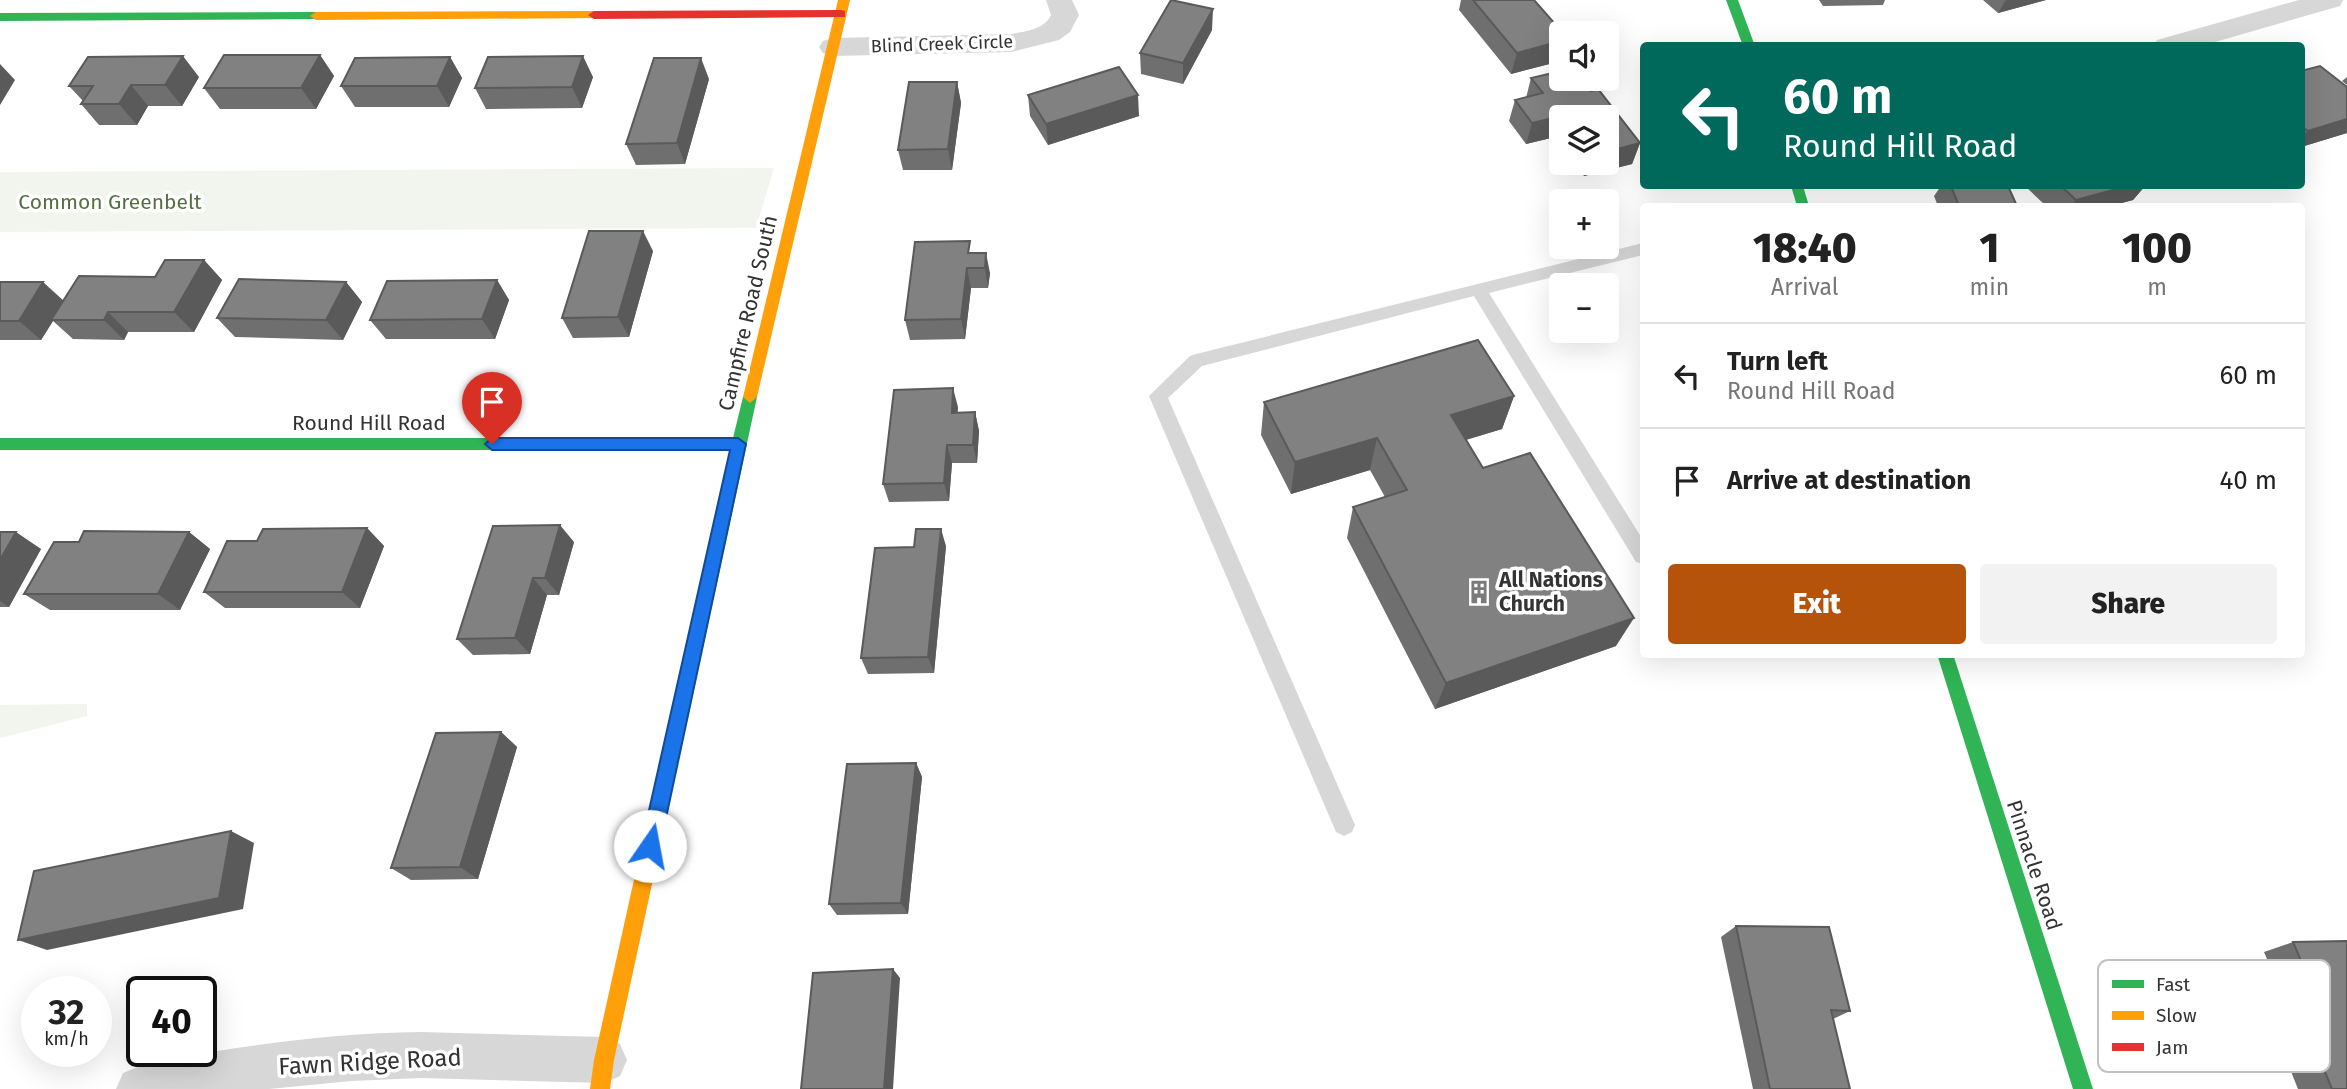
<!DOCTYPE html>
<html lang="en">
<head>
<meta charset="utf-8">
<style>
  body { margin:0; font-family:"Fira Sans",sans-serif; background:#f2f2f2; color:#222; height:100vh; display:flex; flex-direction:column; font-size:26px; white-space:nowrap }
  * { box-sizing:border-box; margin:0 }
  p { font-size:23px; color:#767676 }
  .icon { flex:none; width:38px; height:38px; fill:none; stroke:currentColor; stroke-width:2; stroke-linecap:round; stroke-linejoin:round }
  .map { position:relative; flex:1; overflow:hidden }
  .drawer { position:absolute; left:1640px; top:203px; width:665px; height:455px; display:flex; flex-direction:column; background:#fff; border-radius:7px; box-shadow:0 7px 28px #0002 }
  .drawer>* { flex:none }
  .guide { position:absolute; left:1640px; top:42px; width:665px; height:147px; border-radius:7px; box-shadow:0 7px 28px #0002; background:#00695c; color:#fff; overflow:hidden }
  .fabs { position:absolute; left:1549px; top:21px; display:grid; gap:14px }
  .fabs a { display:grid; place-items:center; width:70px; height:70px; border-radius:7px; background:#fff; box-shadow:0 7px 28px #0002; font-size:35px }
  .speed { position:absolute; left:21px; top:976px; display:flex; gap:14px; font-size:35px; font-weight:700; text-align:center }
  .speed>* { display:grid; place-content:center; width:91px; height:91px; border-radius:50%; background:#fff; box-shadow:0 7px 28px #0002; line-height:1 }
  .speed small { font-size:18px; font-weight:400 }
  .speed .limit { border:4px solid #111; border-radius:10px; background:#fff; color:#111 }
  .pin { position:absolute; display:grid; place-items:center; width:60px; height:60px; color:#fff; margin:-72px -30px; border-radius:50% 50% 50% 0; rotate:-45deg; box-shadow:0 0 7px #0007 }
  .pin .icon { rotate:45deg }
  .me { position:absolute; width:77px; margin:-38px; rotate:12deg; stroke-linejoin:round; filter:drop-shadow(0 0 5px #0008) }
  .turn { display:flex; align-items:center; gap:24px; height:147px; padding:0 28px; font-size:32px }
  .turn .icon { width:91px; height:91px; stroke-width:2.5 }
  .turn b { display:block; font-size:49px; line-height:60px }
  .eta { display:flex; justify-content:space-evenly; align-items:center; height:119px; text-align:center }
  .eta b { font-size:42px; font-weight:800; line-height:49px }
  .action { display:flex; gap:14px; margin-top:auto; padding:14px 28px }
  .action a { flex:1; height:80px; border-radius:7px; background:#b45309; color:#fff; font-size:28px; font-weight:800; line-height:80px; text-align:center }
  .action a+a { background:#f2f2f2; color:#222 }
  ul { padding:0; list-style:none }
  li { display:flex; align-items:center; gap:21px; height:105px; padding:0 28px; border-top:2px solid #e0e0e0 }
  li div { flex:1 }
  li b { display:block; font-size:26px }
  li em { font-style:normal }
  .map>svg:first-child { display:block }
</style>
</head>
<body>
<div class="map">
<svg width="2347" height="1089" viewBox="0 0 2347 1089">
  <rect width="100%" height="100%" fill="#fff"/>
  <!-- green -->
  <path fill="#f1f5ed" d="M774,168L756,228L0,232V172Z
    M87,704V716L0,738V705Z"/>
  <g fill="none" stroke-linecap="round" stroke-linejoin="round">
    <!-- lane -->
    <path fill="#d7d7d7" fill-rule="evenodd" d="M1643,243V255L1489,293L1643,540V564L1636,562L1474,296L1202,366L1168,398L1355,825L1352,832L1344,836L1336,832L1149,396L1190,356L1196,354Z"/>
    <!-- street -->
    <path fill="#d7d7d7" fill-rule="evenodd" d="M1046,0H1072L1079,15L1070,32L1059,40L1011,52L833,56L823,53L819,47L823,41L833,38L1011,34C1026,31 1044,30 1051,15Z
      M2299,0H2343L2340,6L2201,46H2153L2157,40Z
      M421,1032L604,1037L620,1044L627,1060L620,1076L604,1083L421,1078L351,1081L269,1089H116L123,1073C152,1060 185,1056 217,1051C285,1040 352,1033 421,1032Z"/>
    <!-- fast -->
    <path fill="#30b455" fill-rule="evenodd" d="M1726,0H1738L1755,46H1743Z
      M316,12L320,13V19L0,21V13Z
      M1791,186H1803L1809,206H1797Z
      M750,391L757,397L689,713L686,719L680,721L674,719L671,713L731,450H0V438H733L743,397Z
      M1937,654H1953L2093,1089H2073Z"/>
    <!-- slow -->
    <path fill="#ff9f0a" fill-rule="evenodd" d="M838,0H850L757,397L750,403L743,397Z
      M594,11L600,15L598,18L316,20L310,16L316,12Z
      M680,705L686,707L689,713L614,1060L610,1089H590L594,1060L671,713L674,707Z"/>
    <!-- jam -->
    <path fill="#e5322d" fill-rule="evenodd" d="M841,10L845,11V17L594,19L588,15L594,11Z"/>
  </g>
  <!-- wall -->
  <path fill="#6f6f6f" d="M1461,0H1534L1561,33V61L1511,74L1459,10Z
    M1819,0H1885L1883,5L1823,6Z
    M1983,0H2046L1998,13Z
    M1212,30L1183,84L1141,74L1140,53Z
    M320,55L334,76L316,109H220L204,88Z
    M450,57L462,78L449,107H355L341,86Z
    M1561,71V79H1581L1591,91L1598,89L1640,143L1632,164L1584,176L1574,163H1606V117H1561V146L1555,137L1526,144L1509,121L1515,100L1526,98L1531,78Z
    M2301,71L2347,133L2301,147Z
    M199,77L182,106H148L137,125H99L81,104L83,101L69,86Z
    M593,77L582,108L486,109L475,88Z
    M2347,77V85L2342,81Z
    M709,79L685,164L636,165L626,144Z
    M957,82L961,103L952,170H903L898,150Z
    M1028,95L1139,116L1048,145L1030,116Z
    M1941,186H2008L2017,206H1938L1934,196Z
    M2025,186H2145L2133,200L2110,206H2046Z
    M653,251L629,337L573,338L562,318Z
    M972,253L990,273L988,288H971L965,339L910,340L905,320Z
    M204,260L222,280L194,332H128L124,340L73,339L53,321L41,340H0V282L63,301L155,277Z
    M497,280L509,300L495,339H386L370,320Z
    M346,282L362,302L343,340L235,337L217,318Z
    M1514,396L1502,429L1466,440L1483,468L1616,646L1435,709L1347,538L1353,507L1385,497L1370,470L1291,494L1261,435L1264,402Z
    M958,407L957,413L975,412L979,431L977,463H952L949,501L889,502L883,484Z
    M367,528L384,546L360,608H225L204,592L257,541Z
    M0,532L41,549L9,607H0Z
    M189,532L210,549L180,610H50L24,594L79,542Z
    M574,542L559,595H547L530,654L473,655L457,639Z
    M946,546L934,673L868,674L861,658Z
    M501,732L517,747L478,879L411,880L391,868Z
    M916,763L922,777L908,914L837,915L829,904Z
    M1736,926L1850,1011L1833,1019L1850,1089H1753L1721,937Z
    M2347,941V1089H2298L2268,1014L2288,1008L2264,952L2293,942Z"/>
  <!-- shaded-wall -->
  <path fill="#5a5a5a" d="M2006,0H2046L1998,13Z
    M1213,9L1212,30L1183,84V63Z
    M1561,41V61L1511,74L1517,53Z
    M320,55L334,76L316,109L301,88Z
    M183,56L199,77L182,106L165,85Z
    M583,56L593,77L582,108L572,87Z
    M450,57L462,78L449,107L437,86Z
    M701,58L709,79L685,164L677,143Z
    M0,64L15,80L0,105Z
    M957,82L961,103L952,170L948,149Z
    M131,85L148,106L137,125L119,104Z
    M1138,95L1139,116L1048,145L1046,124Z
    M1561,116L1555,137L1526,144L1532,123Z
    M2347,119V133L2301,147V137L2308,131Z
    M1640,143L1632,164L1584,176L1589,163H1606V152Z
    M2128,186H2145L2133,200L2110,206H2071L2076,200Z
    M643,231L653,251L629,337L618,317Z
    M986,253L990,273L988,288L985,268Z
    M204,260L222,280L194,332L174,312Z
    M967,268L971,288L965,339L961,319Z
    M497,280L509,300L495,339L482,319Z
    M43,282L65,302L51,320L53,321L41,340L19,321Z
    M346,282L362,302L343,340L326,320Z
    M108,312L128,332L124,340L104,320Z
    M953,388L958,407L956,432L952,413Z
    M1514,396L1502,429L1441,447L1451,415Z
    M975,412L979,431L977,463L973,445Z
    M1377,438L1370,470L1291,494L1295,462Z
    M947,445L952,463L949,501L944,483Z
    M560,525L574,542L559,595L545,578Z
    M367,528L384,546L360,608L342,592Z
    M941,529L946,546L934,673L928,657Z
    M16,532L41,549L9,607L0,601V560Z
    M189,532L210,549L180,610L158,594Z
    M533,578L547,595L530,654L515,638Z
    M1634,618L1616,646L1435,709L1446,683Z
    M501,732L517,747L478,879L460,867Z
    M916,763L922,777L908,914L901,903Z
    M231,831L254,843L243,909L47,950L18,940Z
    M893,969L900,978L893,1089H884Z"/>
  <!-- building -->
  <path fill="#818181" stroke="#5a5a5a" stroke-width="2" d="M1171,0L1213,9L1183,63L1140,53Z
    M1473,0H1534L1563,33H1561V41L1517,53Z
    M224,55H320L301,88H204Z
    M183,56L165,85H131L119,104H81L93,86H69L88,57Z
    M583,56L572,87L475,88L488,57Z
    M450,57L437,86H341L355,58Z
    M654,58H701L677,143L626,144Z
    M2320,66L2347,87V119L2308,131L2301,126V71Z
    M1119,67L1138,95L1046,124L1028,95Z
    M1561,71V79H1581L1591,91L1598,89L1640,143L1606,152V117H1562L1561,116L1532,123L1515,100L1543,93L1531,78Z
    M909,82H957L948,149L898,150Z
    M1951,186H2008L2017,206H1959Z
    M2061,186H2128L2076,200Z
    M589,231H643L618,317L562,318Z
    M970,241L968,253H986L985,268H967L961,319L905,320L915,242Z
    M165,260H204L174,312H108L104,320H51L79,276L155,277Z
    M239,279L346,282L326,320L217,318Z
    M497,280L482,319L370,320L387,281Z
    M0,282H43L19,321H0Z
    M1478,340L1514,396L1451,415L1483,468L1530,453L1634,618L1446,683L1353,507L1407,490L1377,438L1295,462L1264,402Z
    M953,388L952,413L975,412L973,445H947L944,483L883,484L894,390Z
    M560,525L545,578H533L515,638L457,639L493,526Z
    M367,528L342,592H204L227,541H257L263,529Z
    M916,529H941L928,657L861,658L875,548L914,547Z
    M84,531L189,532L158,594H24L54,542H79Z
    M0,532H16L0,560Z
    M501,732L460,867L391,868L436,733Z
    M916,763L901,903L829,904L847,764Z
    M231,831L219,898L18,940L34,871Z
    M1736,926L1829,927L1850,1011L1831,1010L1850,1089H1770Z
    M2347,941V1089H2332L2298,1006L2319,1003L2293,942Z
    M893,969L884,1089H801L813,973Z"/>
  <!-- route -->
  <path fill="#1a73e8" stroke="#114b97" stroke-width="2" d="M492,438H738L746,444L660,846L657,852L650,855L644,852L641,846L730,450H492L485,444Z"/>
  <!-- icons -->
  <defs>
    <g id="building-bare" transform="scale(1.89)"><path d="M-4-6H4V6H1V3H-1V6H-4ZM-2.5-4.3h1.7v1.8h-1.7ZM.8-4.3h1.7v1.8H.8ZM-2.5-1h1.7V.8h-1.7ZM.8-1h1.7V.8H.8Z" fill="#7a7a7a" stroke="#fff" stroke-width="2.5" paint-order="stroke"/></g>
  </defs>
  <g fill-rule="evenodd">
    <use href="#building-bare" x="1479" y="592"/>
  </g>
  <g text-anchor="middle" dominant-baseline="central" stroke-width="7" stroke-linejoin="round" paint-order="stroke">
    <!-- far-street labels -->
    <g font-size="18" fill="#333" stroke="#fff">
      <text transform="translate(942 44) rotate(-2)">Blind Creek Circle</text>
    </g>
    <!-- park labels -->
    <g font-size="21" fill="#56703f" stroke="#fff">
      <text x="110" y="202">Common Greenbelt</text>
    </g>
    <!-- street labels -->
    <g font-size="21" fill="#333" stroke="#fff">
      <text transform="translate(748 313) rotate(-77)">Campfire Road South</text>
      <text x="369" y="423">Round Hill Road</text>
      <text transform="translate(2034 865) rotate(72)">Pinnacle Road</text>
    </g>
    <!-- poi labels -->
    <g font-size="21" font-weight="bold" fill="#333" stroke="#fff" text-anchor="start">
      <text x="1499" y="580">All Nations<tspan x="1499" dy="24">Church</tspan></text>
    </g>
    <!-- near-street labels -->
    <g font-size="24" fill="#333" stroke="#fff">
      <text transform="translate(370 1062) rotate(-3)">Fawn Ridge Road</text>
    </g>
  </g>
  <!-- legend -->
  <rect x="2098" y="960" width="232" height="112" rx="10" fill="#fff" stroke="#c2c2c2" stroke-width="2"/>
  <rect x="2112" y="980" width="32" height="8" fill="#30b455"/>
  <rect x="2112" y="1011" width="32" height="9" fill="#ff9f0a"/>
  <rect x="2112" y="1043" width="32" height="8" fill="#e5322d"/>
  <g font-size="19" fill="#333">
    <text x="2156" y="991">Fast</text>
    <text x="2156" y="1022">Slow</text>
    <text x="2156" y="1054">Jam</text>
  </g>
</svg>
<div class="fabs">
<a><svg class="icon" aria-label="sound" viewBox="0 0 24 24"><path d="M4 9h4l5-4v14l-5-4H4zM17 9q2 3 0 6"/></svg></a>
<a><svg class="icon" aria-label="layers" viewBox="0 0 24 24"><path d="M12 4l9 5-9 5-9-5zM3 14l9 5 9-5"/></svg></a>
<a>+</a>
<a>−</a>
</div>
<div class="speed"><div>32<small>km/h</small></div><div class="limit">40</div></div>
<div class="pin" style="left:492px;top:444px;background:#d93025"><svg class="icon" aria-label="arrive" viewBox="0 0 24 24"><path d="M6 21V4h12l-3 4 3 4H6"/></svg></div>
<svg class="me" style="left:650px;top:846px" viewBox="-20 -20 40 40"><circle r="19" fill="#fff"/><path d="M0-13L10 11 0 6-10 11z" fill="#1a73e8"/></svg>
<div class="guide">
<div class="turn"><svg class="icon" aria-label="left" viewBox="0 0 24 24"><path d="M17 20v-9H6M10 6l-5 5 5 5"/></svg><div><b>60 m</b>Round Hill Road</div></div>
</div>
<section class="drawer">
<div class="eta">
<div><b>18:40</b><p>Arrival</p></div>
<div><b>1</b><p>min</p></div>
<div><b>100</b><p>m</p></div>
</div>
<ul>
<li><svg class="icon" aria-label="left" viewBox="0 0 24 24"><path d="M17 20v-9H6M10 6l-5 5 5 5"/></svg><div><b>Turn left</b><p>Round Hill Road</p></div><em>60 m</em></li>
<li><svg class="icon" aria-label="arrive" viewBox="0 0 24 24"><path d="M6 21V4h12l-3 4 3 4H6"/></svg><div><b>Arrive at destination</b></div><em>40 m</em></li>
</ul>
<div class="action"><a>Exit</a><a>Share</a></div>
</section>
</div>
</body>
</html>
